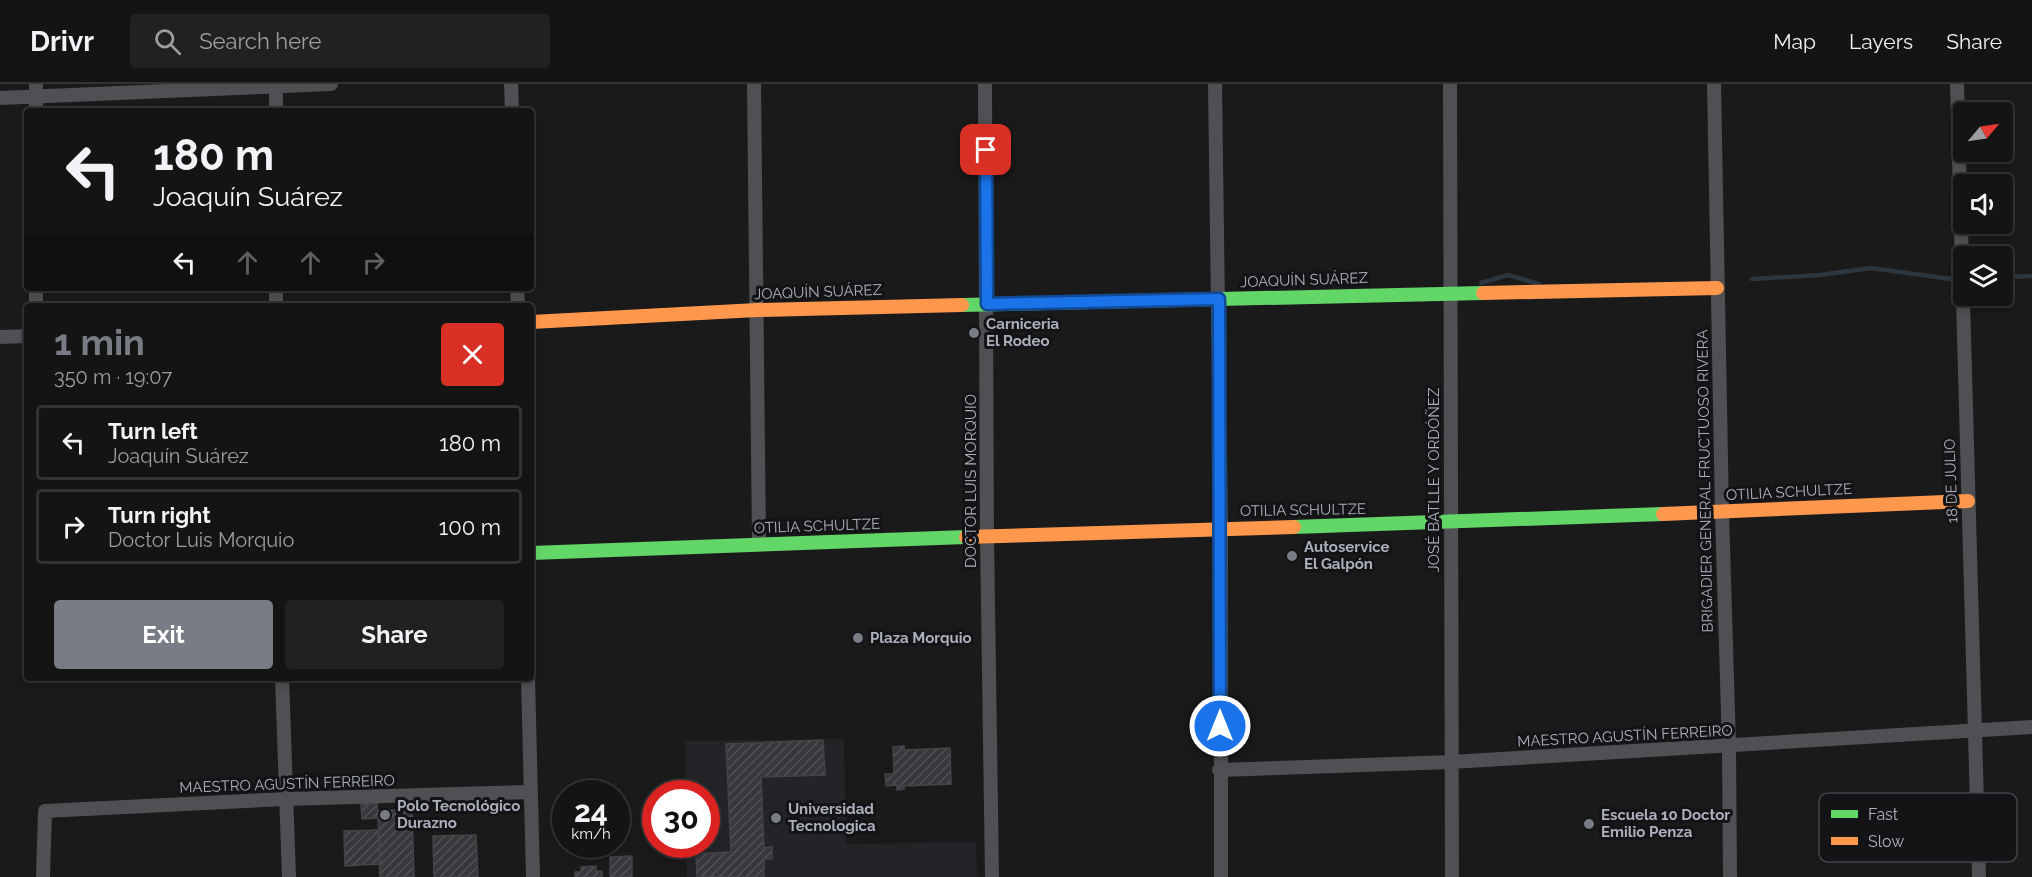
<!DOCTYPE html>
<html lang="en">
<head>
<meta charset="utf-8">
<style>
  body { margin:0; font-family:Raleway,sans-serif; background:#212122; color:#f1f3f6; height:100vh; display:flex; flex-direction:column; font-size:22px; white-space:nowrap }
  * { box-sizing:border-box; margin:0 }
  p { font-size:20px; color:#9d9ea0 }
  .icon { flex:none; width:33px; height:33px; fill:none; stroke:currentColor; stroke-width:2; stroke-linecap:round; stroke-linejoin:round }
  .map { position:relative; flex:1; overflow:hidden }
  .sheet { position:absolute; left:24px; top:219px; width:510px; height:378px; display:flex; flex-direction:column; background:#141414; border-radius:6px; box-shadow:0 3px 9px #0003,0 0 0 2px #333334 }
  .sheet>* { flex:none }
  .hud { position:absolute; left:24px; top:24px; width:510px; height:183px; border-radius:6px; box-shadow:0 3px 9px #0003,0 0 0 2px #333334; background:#141414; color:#f1f3f6; overflow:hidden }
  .needle { width:39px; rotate:61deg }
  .tools { position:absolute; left:1953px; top:18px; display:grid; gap:12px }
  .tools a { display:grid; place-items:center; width:60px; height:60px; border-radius:6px; background:#141414; box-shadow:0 3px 9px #0003,0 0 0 2px #333334; font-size:30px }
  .speed { position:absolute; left:552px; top:696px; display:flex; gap:12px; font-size:30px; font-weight:700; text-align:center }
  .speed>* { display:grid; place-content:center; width:78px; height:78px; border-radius:50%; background:#141414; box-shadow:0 3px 9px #0003,0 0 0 2px #333334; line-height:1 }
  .speed small { font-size:15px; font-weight:400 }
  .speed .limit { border:9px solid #d22; background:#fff; color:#111 }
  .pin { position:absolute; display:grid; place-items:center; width:51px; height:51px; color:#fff; margin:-26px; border-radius:12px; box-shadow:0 3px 9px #0006 }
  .me { position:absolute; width:66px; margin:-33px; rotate:0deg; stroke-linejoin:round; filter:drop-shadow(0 0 4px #0008) }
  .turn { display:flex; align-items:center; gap:21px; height:126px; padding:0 30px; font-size:27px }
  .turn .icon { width:78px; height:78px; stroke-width:2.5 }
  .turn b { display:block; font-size:42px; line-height:51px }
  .lanes { display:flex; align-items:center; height:57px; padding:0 30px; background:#0003; justify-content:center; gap:30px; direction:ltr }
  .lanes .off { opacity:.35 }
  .round { display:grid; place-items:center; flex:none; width:63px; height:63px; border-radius:6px; background:#212122 }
  .headline { display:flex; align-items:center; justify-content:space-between; height:102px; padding:0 30px }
  h1 { font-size:36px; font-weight:700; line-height:45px; color:#787c84 }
  .button { display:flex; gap:12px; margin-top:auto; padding:12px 30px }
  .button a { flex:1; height:69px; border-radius:6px; background:#787c84; color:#fff; font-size:24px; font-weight:700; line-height:69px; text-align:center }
  .button a+a { background:#212122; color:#f1f3f6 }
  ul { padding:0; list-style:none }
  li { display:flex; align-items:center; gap:18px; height:75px; margin:0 12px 9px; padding:0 18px; border:3px solid #333334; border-radius:6px }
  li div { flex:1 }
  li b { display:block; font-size:22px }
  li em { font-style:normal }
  header { display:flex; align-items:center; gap:36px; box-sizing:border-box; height:84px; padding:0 30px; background:#141414; border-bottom:2px solid #333334 }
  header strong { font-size:28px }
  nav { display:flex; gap:33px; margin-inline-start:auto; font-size:21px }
  .search { width:420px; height:54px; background:#212122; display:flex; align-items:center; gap:15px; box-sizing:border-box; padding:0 21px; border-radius:6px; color:#9d9ea0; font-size:22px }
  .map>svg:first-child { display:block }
</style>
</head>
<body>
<header>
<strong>Drivr</strong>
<div class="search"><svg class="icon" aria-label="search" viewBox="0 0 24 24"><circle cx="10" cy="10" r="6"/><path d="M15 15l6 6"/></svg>Search here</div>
<nav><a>Map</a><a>Layers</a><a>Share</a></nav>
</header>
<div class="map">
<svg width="2032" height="793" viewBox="0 0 2032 793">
  <defs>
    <pattern id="building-hatch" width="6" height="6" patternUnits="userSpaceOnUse" patternTransform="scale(1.5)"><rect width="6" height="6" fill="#37383b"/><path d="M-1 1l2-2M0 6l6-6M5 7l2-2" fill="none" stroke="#515255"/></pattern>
  </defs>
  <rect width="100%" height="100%" fill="#1a1a1b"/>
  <!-- built -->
  <path fill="#242428" d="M844,655L846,760L976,758L977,793H687L686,761L706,760V710L686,709L685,657Z"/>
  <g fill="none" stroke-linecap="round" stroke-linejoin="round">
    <!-- stream -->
    <path stroke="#2c363e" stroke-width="4.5" d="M2002,193L2032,192
      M1752,195L1820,191L1871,184L1951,195
      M1481,199L1508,191L1539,200"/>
  </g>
  <!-- building -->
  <path fill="url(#building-hatch)" stroke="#434447" stroke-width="1.5" d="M823,656L825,691L761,693L764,764L772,763V775H764V793H697L696,770L731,768L726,660Z
    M904,662V666L950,664L951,700L904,702V705L897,706V701L886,702L885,690H894L893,663Z
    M377,719L378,734L362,735L361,720Z
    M412,725L414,793H380L378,727Z
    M379,746L380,780L345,782L344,747Z
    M476,751L478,793H434L433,752Z
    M632,772V793H610V773Z
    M596,782V787H602V793H575V788H581V783Z"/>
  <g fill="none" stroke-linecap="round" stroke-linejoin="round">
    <!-- street -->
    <path stroke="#4e5054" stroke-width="14" d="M36,0V27
      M511,0L512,27
      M754,0L759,460
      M985,0L987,452L992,793
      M1215,0L1221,445V793
      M1450,0L1452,793
      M1714,0L1722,428L1729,662L1730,793
      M1957,0L1979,793
      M0,14L331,0
      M276,27V0
      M517,204L518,222
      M36,222V204
      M276,222V204
      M0,253L27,252
      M282,594L289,793
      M528,594L533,793
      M1219,686L1451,678L2032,643
      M43,793L45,727L284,715L530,708"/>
    <!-- fast -->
    <path stroke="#63d668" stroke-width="14" d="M962,221L1483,209
      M1294,443L1663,430
      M531,469L966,453"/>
    <!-- slow -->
    <path stroke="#ff974d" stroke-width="14" d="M1483,209L1717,204
      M531,238L757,226L962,221
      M1663,430L1968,417
      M966,453L1294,443"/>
  </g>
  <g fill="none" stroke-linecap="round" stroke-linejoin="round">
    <!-- route casing -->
    <g stroke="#114b97" stroke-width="15">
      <path id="route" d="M986,66L987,220L1219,215L1220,642"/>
    </g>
    <!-- route -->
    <use href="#route" stroke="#1a73e8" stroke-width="10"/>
  </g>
  <!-- markers -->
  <g fill="#787c84" stroke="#141417" stroke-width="2">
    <circle cx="974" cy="249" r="6"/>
    <circle cx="1292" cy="472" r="6"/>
    <circle cx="858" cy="554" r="6"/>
    <circle cx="385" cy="731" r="6"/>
    <circle cx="776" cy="734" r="6"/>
    <circle cx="1589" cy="740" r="6"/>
  </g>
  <g text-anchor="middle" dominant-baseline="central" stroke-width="6" stroke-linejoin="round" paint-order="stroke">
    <!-- street labels -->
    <g font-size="15" fill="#abb0bc" stroke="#141417">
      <text transform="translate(1304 196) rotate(-2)">JOAQUÍN SUÁREZ</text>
      <text transform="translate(818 208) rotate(-2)">JOAQUÍN SUÁREZ</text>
      <text transform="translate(1434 396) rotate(-90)">JOSÉ BATLLE Y ORDÓÑEZ</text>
      <text transform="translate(971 397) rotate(-90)">DOCTOR LUIS MORQUIO</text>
      <text transform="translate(1705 397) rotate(-91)">BRIGADIER GENERAL FRUCTUOSO RIVERA</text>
      <text transform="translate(1951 397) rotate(-92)">18 DE JULIO</text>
      <text transform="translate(1789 408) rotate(-3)">OTILIA SCHULTZE</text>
      <text transform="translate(1303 426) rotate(-1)">OTILIA SCHULTZE</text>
      <text transform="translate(817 442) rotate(-2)">OTILIA SCHULTZE</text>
      <text transform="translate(1625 652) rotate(-3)">MAESTRO AGUSTÍN FERREIRO</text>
      <text transform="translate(287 700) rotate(-2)">MAESTRO AGUSTÍN FERREIRO</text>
    </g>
    <!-- poi labels -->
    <g font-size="15" font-weight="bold" fill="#abb0bc" stroke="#141417" text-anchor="start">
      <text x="986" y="240">Carniceria<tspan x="986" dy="17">El Rodeo</tspan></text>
      <text x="1304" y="463">Autoservice<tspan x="1304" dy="17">El Galpón</tspan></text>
      <text x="870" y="554">Plaza Morquio</text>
      <text x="397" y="722">Polo Tecnológico<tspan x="397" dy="17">Durazno</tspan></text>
      <text x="788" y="725">Universidad<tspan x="788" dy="17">Tecnologica</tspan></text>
      <text x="1601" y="731">Escuela 10 Doctor<tspan x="1601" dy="17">Emilio Penza</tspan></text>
    </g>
  </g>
  <!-- legend -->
  <rect x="1819" y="709" width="198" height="69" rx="9" fill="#141417" stroke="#414349" stroke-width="1.5"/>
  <rect x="1831" y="726" width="27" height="8" fill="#63d668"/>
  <rect x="1831" y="753" width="27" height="8" fill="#ff974d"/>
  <g font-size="16" fill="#abb0bc">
    <text x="1868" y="736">Fast</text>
    <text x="1868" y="763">Slow</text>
  </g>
</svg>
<div class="tools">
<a><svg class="needle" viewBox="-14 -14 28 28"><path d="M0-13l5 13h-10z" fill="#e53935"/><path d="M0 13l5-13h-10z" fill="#9d9ea0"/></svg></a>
<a><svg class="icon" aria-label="sound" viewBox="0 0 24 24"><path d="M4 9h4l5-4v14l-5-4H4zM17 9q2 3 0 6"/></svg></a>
<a><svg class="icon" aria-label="layers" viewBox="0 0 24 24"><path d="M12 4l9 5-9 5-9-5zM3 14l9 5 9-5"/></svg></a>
</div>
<div class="speed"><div>24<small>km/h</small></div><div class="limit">30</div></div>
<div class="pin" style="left:986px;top:66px;background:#d93025"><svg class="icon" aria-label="arrive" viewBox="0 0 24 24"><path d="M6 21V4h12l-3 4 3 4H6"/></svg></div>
<svg class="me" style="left:1220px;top:642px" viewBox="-20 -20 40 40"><circle r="17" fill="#1a73e8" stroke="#fff" stroke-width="3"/><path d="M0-11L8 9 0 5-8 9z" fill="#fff"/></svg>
<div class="hud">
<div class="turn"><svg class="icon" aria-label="left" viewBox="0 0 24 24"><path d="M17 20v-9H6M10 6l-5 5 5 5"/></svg><div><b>180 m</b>Joaquín Suárez</div></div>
<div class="lanes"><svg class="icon" aria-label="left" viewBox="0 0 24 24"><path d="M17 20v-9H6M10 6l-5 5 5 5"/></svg><svg class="icon off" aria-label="ahead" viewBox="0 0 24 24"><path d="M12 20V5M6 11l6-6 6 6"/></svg><svg class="icon off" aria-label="ahead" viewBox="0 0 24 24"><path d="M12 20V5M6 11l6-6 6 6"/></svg><svg class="icon off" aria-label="right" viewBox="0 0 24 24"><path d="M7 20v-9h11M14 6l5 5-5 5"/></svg></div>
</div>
<section class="sheet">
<div class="headline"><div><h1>1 min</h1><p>350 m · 19:07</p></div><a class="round" style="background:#d93025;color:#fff"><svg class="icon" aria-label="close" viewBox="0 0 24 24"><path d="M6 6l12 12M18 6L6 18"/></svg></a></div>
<ul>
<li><svg class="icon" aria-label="left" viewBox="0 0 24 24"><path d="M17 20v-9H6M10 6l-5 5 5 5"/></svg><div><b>Turn left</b><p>Joaquín Suárez</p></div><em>180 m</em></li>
<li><svg class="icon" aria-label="right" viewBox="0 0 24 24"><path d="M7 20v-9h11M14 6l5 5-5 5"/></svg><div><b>Turn right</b><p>Doctor Luis Morquio</p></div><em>100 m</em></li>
</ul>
<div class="button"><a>Exit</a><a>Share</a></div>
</section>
</div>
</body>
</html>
